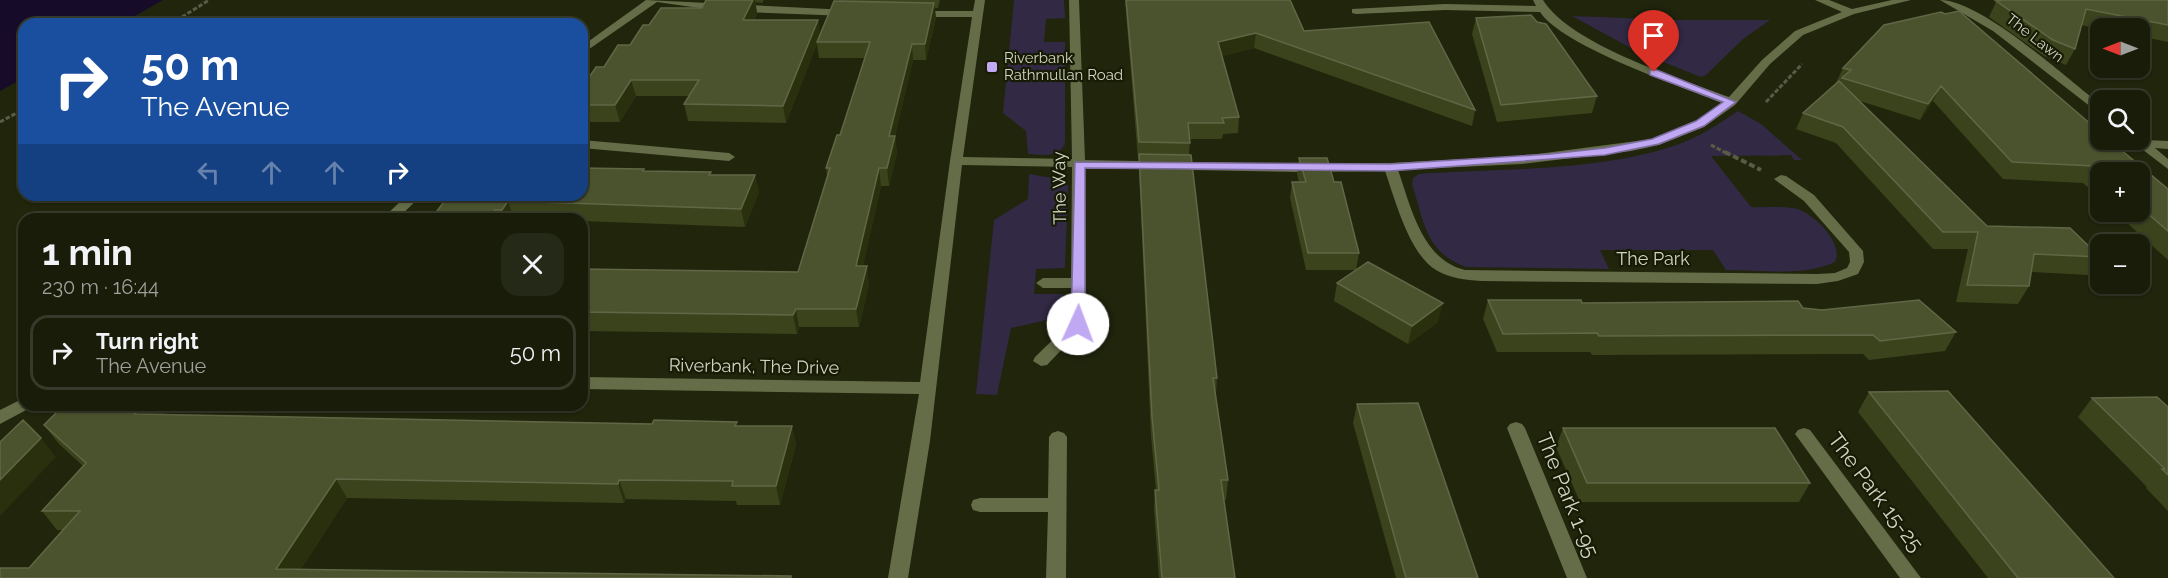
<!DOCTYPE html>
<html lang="en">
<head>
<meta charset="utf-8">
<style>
  body { margin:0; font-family:Raleway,sans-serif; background:#252917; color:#f1f3f6; height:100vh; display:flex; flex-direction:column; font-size:22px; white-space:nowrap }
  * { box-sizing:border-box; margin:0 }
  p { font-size:20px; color:#9fa19c }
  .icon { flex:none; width:33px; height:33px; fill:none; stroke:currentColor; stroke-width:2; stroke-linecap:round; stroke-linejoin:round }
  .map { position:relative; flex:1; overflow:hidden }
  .panel { position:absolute; left:18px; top:213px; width:570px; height:198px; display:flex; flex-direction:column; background:#181c09; border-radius:18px; box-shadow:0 2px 4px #0004,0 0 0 2px #363a2a }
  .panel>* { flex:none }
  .top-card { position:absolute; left:18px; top:18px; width:570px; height:183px; border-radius:18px; box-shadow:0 2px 4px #0004,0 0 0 2px #363a2a; background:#1a4fa0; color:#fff; overflow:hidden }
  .needle { width:39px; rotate:270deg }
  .controls { position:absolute; left:2090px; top:18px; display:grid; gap:12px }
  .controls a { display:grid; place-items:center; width:60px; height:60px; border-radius:12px; background:#181c09; box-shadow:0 2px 4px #0004,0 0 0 2px #363a2a; font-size:30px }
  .pin { position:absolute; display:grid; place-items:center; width:51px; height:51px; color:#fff; margin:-62px -26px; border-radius:50% 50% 50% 0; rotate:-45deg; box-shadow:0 0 6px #0007 }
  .pin .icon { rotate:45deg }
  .me { position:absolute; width:66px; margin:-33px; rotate:2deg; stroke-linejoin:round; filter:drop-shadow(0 0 4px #0008) }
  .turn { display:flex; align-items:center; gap:21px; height:126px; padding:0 24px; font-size:27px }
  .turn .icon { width:78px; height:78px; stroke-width:2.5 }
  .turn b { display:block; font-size:42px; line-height:51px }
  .lanes { display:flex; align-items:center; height:57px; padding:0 24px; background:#0003; justify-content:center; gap:30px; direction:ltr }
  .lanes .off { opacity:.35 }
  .round { display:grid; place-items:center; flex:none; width:63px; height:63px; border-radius:18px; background:#252917 }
  .summary { display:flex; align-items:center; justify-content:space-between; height:102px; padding:0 24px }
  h1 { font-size:36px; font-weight:700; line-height:45px }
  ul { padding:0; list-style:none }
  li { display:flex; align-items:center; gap:18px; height:75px; margin:0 12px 9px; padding:0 12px; border:3px solid #363a2a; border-radius:18px }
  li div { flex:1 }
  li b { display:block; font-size:22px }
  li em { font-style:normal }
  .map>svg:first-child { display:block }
</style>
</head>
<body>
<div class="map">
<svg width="2168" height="578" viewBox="0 0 2168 578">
  <rect width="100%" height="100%" fill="#20250c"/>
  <!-- green -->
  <path fill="#322945" d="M1014,0H1064L1065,18L1046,19L1044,42H1065V144C1058,158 1041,155 1028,154L1026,131L1003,113Z
    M1572,16L1679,20H1770L1743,39L1706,75L1701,77L1638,52Z
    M1738,111L1761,124L1802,160H1794L1791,155L1711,156L1751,207C1764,208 1779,206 1793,208C1811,210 1845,243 1835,262C1803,277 1760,270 1726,270L1713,250H1600L1609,269L1466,267C1425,252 1425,223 1412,185L1413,178L1419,174C1503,168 1603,172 1682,143C1703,135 1720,123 1738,111Z
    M1029,174L1058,179L1068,185L1065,268L1036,269L1034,294H1064L1047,320L1011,328L997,395L976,394L994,220L1028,199Z"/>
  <!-- water -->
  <path fill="#170b2a" d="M0,0H163L121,24H24V78L0,91Z"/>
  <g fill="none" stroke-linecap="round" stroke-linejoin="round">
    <!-- path-far1 -->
    <path stroke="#585c46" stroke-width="3" stroke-dasharray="4.5 2" stroke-linecap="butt" d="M171,24L209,0
      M1766,102L1802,64
      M0,122L24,109
      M1711,145L1728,154"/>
    <!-- path -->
    <path stroke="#585c46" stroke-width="4" stroke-dasharray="6 3" stroke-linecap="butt" d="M1725,152L1761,170"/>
    <!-- minor -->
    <path fill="#646d48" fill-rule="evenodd" d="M646,0L848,10L853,13L848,16L720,11L657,2L582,54V46Z
      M975,0H985L963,157L1072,159L1069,0H1079L1085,160L1299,164L1390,163L1522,156L1652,139L1696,121L1722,103C1682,87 1562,46 1540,12L1445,10L1356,14L1352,13V9L1445,4L1536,6L1533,0H1543C1571,45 1679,78 1729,97L1762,60L1795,31L1842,12L1815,0H1829L1852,9L1892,0H1911L1854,14L1803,35L1770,64L1735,105L1704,127L1659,145L1631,151L1522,164L1398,170C1411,207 1422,260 1465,270L1817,274L1835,273L1847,268L1850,262L1849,252L1804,201L1774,179L1781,175L1786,176L1814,195L1863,251L1864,262L1858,274L1838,281L1817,284L1481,281C1466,280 1449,278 1436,270C1409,254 1395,199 1385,171L1299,172L1085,168L1086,324L1047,365L1041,366L1033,361L1035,357L1070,323L1071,288H1043L1036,283L1043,278H1071L1072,167L962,165L930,441L908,578H888L919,394L582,389V377L920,382L950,161L972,17H917L912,14L917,11H973Z
      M1940,0C1981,0 2065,77 2100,104V114L1993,31Z
      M2139,137L2144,140L2168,141V149L2155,148L2168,159V169L2130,140H2139Z
      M582,140L729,153L735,157L729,161L582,148Z
      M407,195H422L397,219H382Z
      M24,398V405H32L30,408L0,424V410Z
      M1516,422L1522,424L1525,428L1587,578H1567L1507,428L1510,424Z
      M1804,428L1810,430L1921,578H1900L1798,438L1795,434L1798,430Z
      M1058,431L1064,433L1067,437L1066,578H1046L1048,512H980L973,510L971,505L973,500L980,498H1048L1049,437L1052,433Z"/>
  </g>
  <!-- wall -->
  <path fill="#3b431c" d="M706,0H764L762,3L755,2L757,13L754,20H818L820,34L839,0H940L938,8H935L936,18L926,60H913L895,136L897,153L889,186H881L863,266L869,284L859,327H799L797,334L582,331V269L798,272L827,176L826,168L840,135L865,58H819L817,44L786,123L688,121L684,104L689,96H636L620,122H582V88L604,67L630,45L702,8Z
    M1125,0H1290L1304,31L1475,110L1472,126L1254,48L1222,56L1239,117L1238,133L1223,134L1222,139H1190L1189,155L1217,378L1216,395L1228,480L1226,500H1223L1235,578H1159L1154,509L1155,490H1156L1151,436L1139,171V159H1138Z
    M1993,0H2168V42L2139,36V28L2100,29L2081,25L2075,49L2066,65L2044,56L1989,17L1996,2Z
    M1476,18L1597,96L1592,113L1497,122L1472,34Z
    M1884,25L2100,132L2168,189V260L2115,212H2139V172H2100V198L2083,183L2003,179L1933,101L1920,120L1860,101L1987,226L2100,257L2088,275L2031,272L2029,286L2018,304L1956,302L1968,249H1933L1836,143L1796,129L1803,113L1836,83L1843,68Z
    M1299,158L1334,182L1359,253L1356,270H1306L1290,198L1292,182H1299L1297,174Z
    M644,171L711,175H755L759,192L745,227L582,221V219H431L449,195Z
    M1337,283L1438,322L1408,344L1334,301Z
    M1488,300L1803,308L1956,332L1945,351L1869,360L1863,354L1592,355L1590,352H1497L1483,319Z
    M1869,392L2114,578H1988L1858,412Z
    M2092,398L2168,407V511L2146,488L2147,487L2078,417Z
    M1357,404L1478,578H1396L1353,423Z
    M64,405H173L164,414L738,426H792L796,445L780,505H737L736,501L626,499L624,503L347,498L301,569L29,568L62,530H57L42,511L83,466L59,444L44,425Z
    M1563,428L1810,483L1799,502H1580L1556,447Z"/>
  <!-- shaded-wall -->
  <path fill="#2a300e" d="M753,0H755L757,13L746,35L743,20Z
    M934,3L936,18L926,60L925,44Z
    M818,20L821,35L817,42V44L786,123L783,106Z
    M1256,33L1254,48L1217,58L1218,42Z
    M912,44L913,60L891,153L889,136Z
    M631,80L636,96L620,122L615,105Z
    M1941,86L1933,101L1920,120L1928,104Z
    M895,136L897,153L889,186L887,168Z
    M879,168L881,186L859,284L856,266Z
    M755,175L759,192L745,227L741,209Z
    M508,201L514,219H505L502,210Z
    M495,210L498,219H488Z
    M867,266L869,284L859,327L856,309Z
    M1443,303L1438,322L1408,344L1412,326Z
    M796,309L799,327L797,334L793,315Z
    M143,405H173L148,433L135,414Z
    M792,426L796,445L780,505L776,486Z
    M41,438L56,457L0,516V480Z
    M336,479L347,498L295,578L276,569Z
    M619,480L626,499L624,503L618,484Z"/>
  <!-- building -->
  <path fill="#4b532e" stroke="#606746" stroke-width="1.5" d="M706,0H753L743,20H818L783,106L684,104L699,80H631L615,105H582V88L596,67H604L618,45H630L643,25H649L661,8H702Z
    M1126,0H1290L1304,31L1429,22L1475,110L1256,33L1218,42L1239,117L1222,118L1224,123H1188L1190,143L1139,142Z
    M2002,0H2168V25L2086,9L2075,49L2053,40L1996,1Z
    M834,1L934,3L925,44H912L889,136H895L887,168H879L856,266H867L856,309H796L793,315L582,312V269L798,272L830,168H826L837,135H840L870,42H817Z
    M1959,11L2100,132V140H2109L2168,189V231L2139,206V172H2101L2094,166L2012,162L1941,86L1928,104L1842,78L1851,70L1843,68L1884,25L1941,12L1945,14Z
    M1531,15L1537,22L1546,24L1597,96L1501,105L1476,18Z
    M1839,81L1987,226L2070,228L2100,257L2034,254L2029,286L1967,285L1978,232H1943L1843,127L1803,113Z
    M1139,154L1191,155L1217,378H1213L1228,480H1221L1235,578H1162L1155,490H1159L1152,417Z
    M1299,158H1327L1334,182H1341L1359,253H1308L1292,182H1306Z
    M582,168L644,169L643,171L711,172L709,175H755L741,209L508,201L502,210H495L488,219H431L449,195H582Z
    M1368,262L1443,303L1412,326L1337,283Z
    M1488,300H1581L1582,303L1798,301L1803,308L1822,310L1919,300L1956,332L1880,341L1873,335L1599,336L1597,333L1503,334Z
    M1948,391L2114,578H2018L1869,392Z
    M2157,397L2168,407V475L2162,469H2165L2092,398Z
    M1418,403L1478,578H1406L1357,404Z
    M64,405H143L135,414L652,424L654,420L737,422L735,426H792L776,486H732L733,481L619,480L618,484L336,479L276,569L791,576V578H0V568H29L80,511H42L86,463L44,425Z
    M23,420L41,438L0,480V442Z
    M1563,428H1775L1810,483H1587Z"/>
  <!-- route -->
  <path fill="#c0a8f3" stroke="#7d6d9e" stroke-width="1.5" d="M1650,70H1657L1736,102L1704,126L1659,144L1605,155L1390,171L1085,168V324L1078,329L1071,324L1075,162L1390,164L1550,154L1605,148L1652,139L1696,121L1723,102L1650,75Z"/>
  <!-- markers -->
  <rect fill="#c0a8f3" stroke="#171b04" stroke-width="2" x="986" y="61" width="12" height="12" rx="3"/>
  <g text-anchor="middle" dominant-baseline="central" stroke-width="4.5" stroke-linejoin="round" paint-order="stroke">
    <!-- far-street labels -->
    <g font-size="15" fill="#d0d4c5" stroke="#171b04">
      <text transform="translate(2035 38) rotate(38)">The Lawn</text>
    </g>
    <!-- far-poi labels -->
    <g font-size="15" fill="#d0d4c5" stroke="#171b04" text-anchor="start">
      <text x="1004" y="58">Riverbank<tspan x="1004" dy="17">Rathmullan Road</tspan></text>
    </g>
    <!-- street labels -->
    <g font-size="18" fill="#d0d4c5" stroke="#171b04">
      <text transform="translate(1059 188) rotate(-91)">The Way</text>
      <text x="1653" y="258">The Park</text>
      <text transform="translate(754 366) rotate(1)">Riverbank, The Drive</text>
    </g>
    <!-- near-street labels -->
    <g font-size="21" fill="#d0d4c5" stroke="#171b04">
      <text transform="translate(1876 492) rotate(53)">The Park 15-25</text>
      <text transform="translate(1568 495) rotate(68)">The Park 1-95</text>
    </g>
  </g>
</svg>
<div class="controls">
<a><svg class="needle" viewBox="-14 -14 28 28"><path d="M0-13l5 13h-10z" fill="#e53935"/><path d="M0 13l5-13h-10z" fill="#9fa19c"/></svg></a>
<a><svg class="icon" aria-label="search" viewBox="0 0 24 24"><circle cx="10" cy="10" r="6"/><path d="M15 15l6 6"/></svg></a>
<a>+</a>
<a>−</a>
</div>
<div class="pin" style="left:1654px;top:72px;background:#d93025"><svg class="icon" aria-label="arrive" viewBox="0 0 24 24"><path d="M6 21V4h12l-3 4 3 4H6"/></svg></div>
<svg class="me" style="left:1078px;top:324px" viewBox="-20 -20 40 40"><circle r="19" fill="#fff"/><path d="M0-13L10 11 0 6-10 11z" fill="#c0a8f3"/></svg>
<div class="top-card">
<div class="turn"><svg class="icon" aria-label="right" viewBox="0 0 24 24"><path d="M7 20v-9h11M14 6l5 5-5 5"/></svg><div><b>50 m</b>The Avenue</div></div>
<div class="lanes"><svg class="icon off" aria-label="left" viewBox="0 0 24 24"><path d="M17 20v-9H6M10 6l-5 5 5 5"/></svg><svg class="icon off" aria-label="ahead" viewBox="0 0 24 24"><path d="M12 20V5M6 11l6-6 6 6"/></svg><svg class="icon off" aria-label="ahead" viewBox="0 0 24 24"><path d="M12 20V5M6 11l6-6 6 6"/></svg><svg class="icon" aria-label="right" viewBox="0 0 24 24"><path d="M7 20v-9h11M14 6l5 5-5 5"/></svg></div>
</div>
<section class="panel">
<div class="summary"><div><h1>1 min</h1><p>230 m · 16:44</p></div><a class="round"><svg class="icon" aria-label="close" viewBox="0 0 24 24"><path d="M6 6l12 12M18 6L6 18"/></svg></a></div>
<ul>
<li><svg class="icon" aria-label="right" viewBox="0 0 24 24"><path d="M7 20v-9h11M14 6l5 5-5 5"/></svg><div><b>Turn right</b><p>The Avenue</p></div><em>50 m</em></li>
</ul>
</section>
</div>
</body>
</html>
